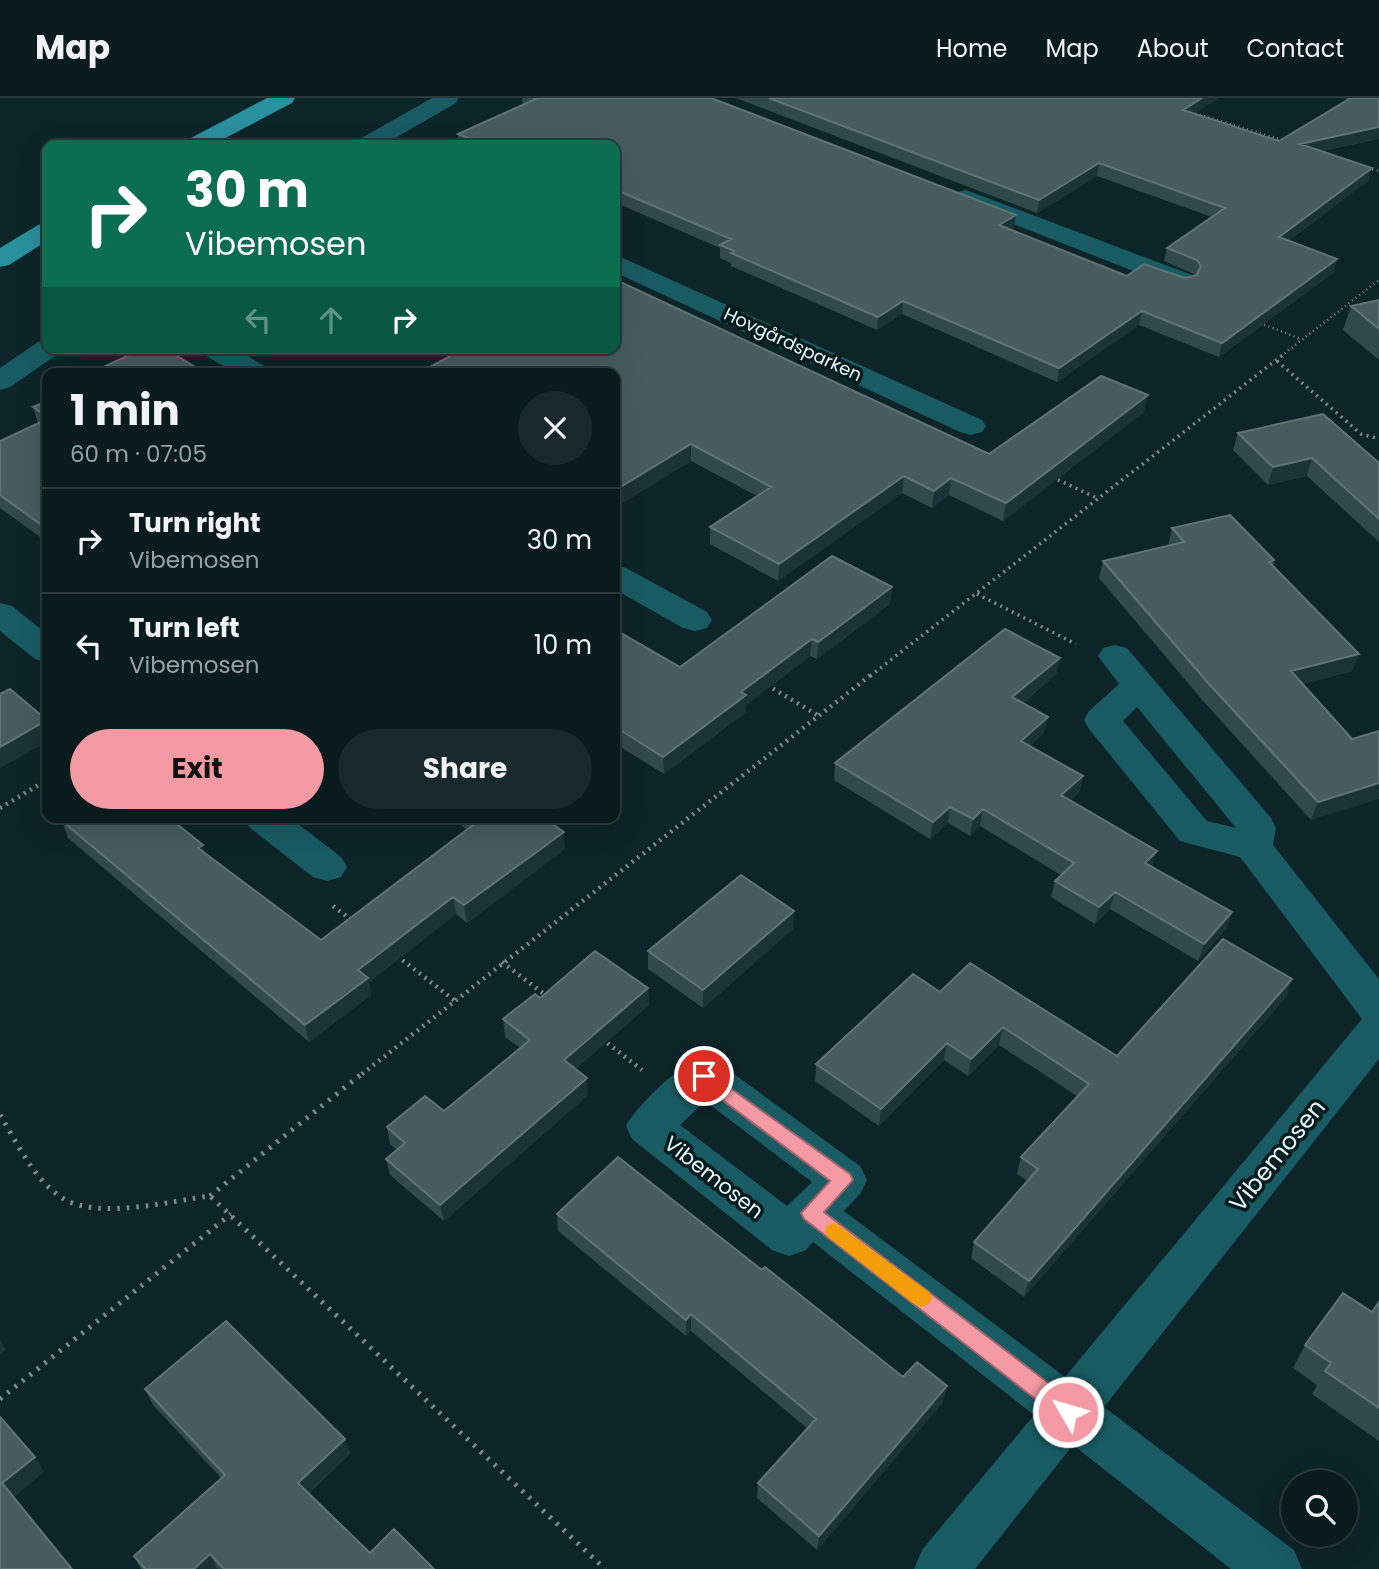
<!DOCTYPE html>
<html lang="en">
<head>
<meta charset="utf-8">
<style>
  body { margin:0; font-family:Poppins,sans-serif; background:#18282b; color:#f1f3f6; height:100vh; display:flex; flex-direction:column; font-size:26px; white-space:nowrap }
  * { box-sizing:border-box; margin:0 }
  p { font-size:23px; color:#99a1a4 }
  .icon { flex:none; width:38px; height:38px; fill:none; stroke:currentColor; stroke-width:2; stroke-linecap:round; stroke-linejoin:round }
  .map { position:relative; flex:1; overflow:hidden }
  .sheet { position:absolute; left:42px; top:270px; width:578px; height:455px; display:flex; flex-direction:column; background:#0a1b1e; border-radius:14px; box-shadow:0 7px 28px #0002,0 0 0 2px #2a393c }
  .sheet>* { flex:none }
  .hud { position:absolute; left:42px; top:42px; width:578px; height:214px; border-radius:14px; box-shadow:0 7px 28px #0002,0 0 0 2px #2a393c; background:#0b6e4f; color:#fff; overflow:hidden }
  .tools { position:absolute; left:1281px; top:1372px; display:grid; gap:14px }
  .tools a { display:grid; place-items:center; width:77px; height:77px; border-radius:50%; background:#0a1b1e; box-shadow:0 7px 28px #0002,0 0 0 2px #2a393c; font-size:35px }
  .pin { position:absolute; display:grid; place-items:center; width:60px; height:60px; color:#fff; margin:-30px; border:4px solid #fff; border-radius:50%; box-shadow:0 2px 7px #0007 }
  .me { position:absolute; width:77px; margin:-38px; rotate:308deg; stroke-linejoin:round; filter:drop-shadow(0 0 5px #0008) }
  .turn { display:flex; align-items:center; gap:24px; height:147px; padding:0 28px; font-size:32px }
  .turn .icon { width:91px; height:91px; stroke-width:2.5 }
  .turn b { display:block; font-size:49px; line-height:60px }
  .lanes { display:flex; align-items:center; height:66px; padding:0 28px; background:#0003; justify-content:center; gap:35px; direction:ltr }
  .lanes .off { opacity:.35 }
  .round { display:grid; place-items:center; flex:none; width:74px; height:74px; border-radius:37px; background:#18282b }
  .summary { display:flex; align-items:center; justify-content:space-between; height:119px; padding:0 28px }
  h1 { font-size:42px; font-weight:700; line-height:52px }
  .primary-button { display:flex; gap:14px; margin-top:auto; padding:14px 28px }
  .primary-button a { flex:1; height:80px; border-radius:42px; background:#f49aa4; color:#111; font-size:28px; font-weight:700; line-height:80px; text-align:center }
  .primary-button a+a { background:#18282b; color:#f1f3f6 }
  ul { padding:0; list-style:none }
  li { display:flex; align-items:center; gap:21px; height:105px; padding:0 28px; border-top:2px solid #2a393c }
  li div { flex:1 }
  li b { display:block; font-size:26px }
  li em { font-style:normal }
  header { display:flex; align-items:center; gap:42px; box-sizing:border-box; height:98px; padding:0 35px; background:#0a1b1e; border-bottom:2px solid #2a393c }
  header strong { font-size:33px }
  nav { display:flex; gap:38px; margin-inline-start:auto; font-size:24px }
  .map>svg:first-child { display:block }
</style>
</head>
<body>
<header>
<strong>Map</strong>
<nav><a>Home</a><a>Map</a><a>About</a><a>Contact</a></nav>
</header>
<div class="map">
<svg width="1379" height="1471" viewBox="0 0 1379 1471">
  <rect width="100%" height="100%" fill="#0d2428"/>
  <g fill="none" stroke-linecap="round" stroke-linejoin="round">
    <!-- path-far3 -->
    <path stroke="#7b8d90" stroke-width="2.5" stroke-dasharray="1 3.5" stroke-linecap="butt" d="M1191,14L1286,43
      M1368,70L1379,73
      M1260,225L1301,241
      M1281,258L1379,182"/>
    <!-- path-far2 -->
    <path stroke="#7b8d90" stroke-width="3.5" stroke-dasharray="2 4.5" stroke-linecap="butt" d="M1277,263L1361,336L1379,341
      M1052,379L1099,401
      M977,496L1076,546
      M870,578L1284,256"/>
    <!-- path-far1 -->
    <path stroke="#7b8d90" stroke-width="4.5" stroke-dasharray="2 5" stroke-linecap="butt" d="M767,587L819,618
      M0,710L47,682
      M333,808L354,824
      M397,858L454,902
      M502,864L548,899
      M602,941L642,972
      M362,976L872,576"/>
    <!-- path -->
    <path stroke="#7b8d90" stroke-width="5" stroke-dasharray="2.5 7" stroke-linecap="butt" d="M0,1017C18,1046 35,1085 66,1102C101,1121 171,1103 210,1098L605,1471
      M210,1098L364,974
      M0,1301L231,1116"/>
    <!-- minor -->
    <path fill="#195b63" fill-rule="evenodd" d="M432,0H459L456,5L383,47H354L358,42Z
      M966,92L1192,177L1196,183L1192,189L1183,191L1174,189L957,104L954,99L957,94Z
      M614,156L982,322L986,328L982,334L971,337L960,334L614,174Z
      M47,242V250H62L58,256L10,289L0,292V270L38,244Z
      M199,250H234L266,269L270,275H235L203,256Z
      M614,467L626,470L707,514L712,522L707,530L695,533L683,530L614,491Z
      M0,505L12,508L47,536V564L35,561L0,533Z
      M1115,547L1127,550L1271,720L1276,730L1273,747L1379,881V961L1104,1309L1294,1452L1302,1471H1231L1073,1347L975,1471H914L922,1452L1034,1317L813,1144L806,1152L789,1158L772,1152L632,1041L626,1028C634,1011 684,961 704,960C708,960 715,964 719,965L860,1068L867,1082L860,1096L844,1113L1065,1279L1362,921L1240,759L1180,743L1089,631L1084,622L1089,613L1119,586L1098,558L1103,550ZM1137,609L1236,730L1207,723L1123,623ZM705,1003L812,1084L787,1108L680,1027Z
      M243,719H289L341,759L347,769L341,779L327,783L313,779L249,729Z"/>
    <!-- major -->
    <path fill="#29909d" fill-rule="evenodd" d="M267,0H295L292,5L212,47H183L187,42Z
      M47,124V143L9,167L0,169V150L38,127Z"/>
  </g>
  <!-- wall -->
  <path fill="#32494c" d="M522,0H711L1014,130L1010,132L1127,178L1185,180L1196,178L1194,176L1164,163L1167,150L1212,119L1097,78L1037,115L736,0H1219L1194,15L1279,43L1348,2L1345,0H1379V41L1322,53L1369,82L1288,143L1334,174L1219,259L1139,227L1057,284L902,216L877,232L731,168V165L720,160V150L614,104V47H459L458,36L523,7Z
    M1379,202V262L1343,232L1351,208Z
    M614,275L989,356L1144,314L1003,423L949,397L932,410L902,395L778,483L710,446V429L757,398L691,363L614,410Z
    M47,303V444L0,410V343L38,325L33,309Z
    M1238,335L1379,365V444L1307,378L1268,387L1233,352Z
    M1172,430L1274,462L1273,468L1352,573L1303,586L1352,641L1311,722L1204,604L1099,480L1103,463L1168,448Z
    M892,489L890,506L817,561L810,558L746,607V614L664,676L614,645V531L680,569Z
    M1060,560L1056,576L1023,605L1044,635L1030,648L1083,678L1079,694L1070,703L1227,830L1198,863L1110,811L1095,826L1051,799L1055,783L1061,777L980,728L970,738L948,725L930,741L834,682L835,665Z
    M450,719H542L565,751L467,825L456,816L369,884L371,897L309,944L68,740L62,723L203,747L205,755L321,842L467,732Z
    M794,813L793,831L703,910L648,871V853Z
    M1292,881L1286,899L1024,1199L971,1160L974,1144L1027,1083L1017,1076L1021,1059L1077,998L999,947L968,978L944,962L879,1028L815,983L816,966L940,894L1117,958Z
    M648,890L649,907L575,971L588,997L444,1123L390,1077L386,1061L397,1052L390,1046L387,1029L444,1013L520,950L505,939L503,921L540,900Z
    M557,1116L762,1172L903,1279L943,1304L817,1452L757,1400L758,1385L808,1331L691,1233L686,1238L558,1133Z
    M1379,1204V1343L1312,1296L1317,1287L1293,1270L1305,1247L1372,1214Z
    M145,1291L345,1341L350,1356L309,1395L370,1455L434,1471H218L217,1470L216,1471H141L134,1458L221,1380L153,1307Z"/>
  <!-- shaded-wall -->
  <path fill="#1b3236" d="M1202,0H1219L1180,24L1183,12Z
    M1379,29V41L1297,58L1300,46Z
    M1099,65L1097,78L1037,115L1039,102Z
    M1372,70L1369,82L1275,152L1279,139Z
    M1016,117L1014,130L997,140L999,127Z
    M1337,161L1334,174L1219,259L1222,245Z
    M903,203L902,216L877,232L878,219Z
    M1142,213L1139,227L1057,284L1059,270Z
    M1148,297L1144,314L1003,423L1006,405Z
    M691,346V363L614,410V393Z
    M1312,360L1307,378L1268,387L1273,369Z
    M904,378L902,395L778,483L779,466Z
    M951,380L949,397L932,410L934,393Z
    M892,489L890,506L817,561L818,544Z
    M812,541L810,558L746,607V614L664,676L663,659L741,594Z
    M1359,556L1352,573L1285,591L1291,573Z
    M1060,560L1056,576L1009,616L1012,599Z
    M1048,619L1044,635L1018,659L1021,643Z
    M47,622V644L0,670V649Z
    M1083,678L1079,694L1057,714L1061,697Z
    M1379,685V701L1311,722L1318,704Z
    M950,709L948,725L930,741L933,724Z
    M983,711L980,728L970,738L973,721Z
    M564,734L565,751L467,825L464,807Z
    M203,747L208,764L198,750Z
    M1157,753L1152,769L1145,765Z
    M1115,794L1110,811L1095,826L1099,809Z
    M453,799L456,816L369,884L371,897L309,944L305,927L358,872Z
    M794,813L793,831L703,910V892Z
    M1232,814L1227,830L1198,863L1204,846Z
    M1292,881L1286,899L1024,1199L1029,1183Z
    M648,890L649,907L565,979L564,962Z
    M1003,929L999,947L968,978L971,961Z
    M947,945L944,962L879,1028L881,1011Z
    M587,980L588,997L444,1123L440,1107Z
    M691,1216V1233L686,1238V1222Z
    M0,1242L6,1252L0,1256Z
    M947,1288L943,1304L817,1452L819,1438Z
    M345,1341L350,1356L304,1399L298,1385Z
    M35,1359L44,1374L13,1400L2,1385Z
    M210,1456L217,1470L216,1471H194Z"/>
  <!-- building -->
  <path fill="#465c5f" stroke="#5f7477" stroke-width="2" d="M533,0H711L1016,117L999,127L1127,178L1144,166L1185,180L1197,177L1201,168L1197,162L1167,150L1225,110L1099,65L1039,102L769,0H1202L1183,12L1279,43L1351,0H1379V29L1300,46L1372,70L1279,139L1337,161L1222,245L1142,213L1059,270L903,203L878,219L731,155L734,153L720,147L731,141L614,91V47H470L478,44L458,36L536,1Z
    M614,181L989,356L1101,278L1148,297L1006,405L951,380L934,393L904,378L779,466L710,429L771,389L691,346L614,393V275H419L465,250H614Z
    M1379,202V231L1351,208Z
    M144,250H164L205,275H91Z
    M47,303V319L33,309Z
    M1323,316L1379,365V421L1312,360L1273,369L1238,335Z
    M47,321V431L0,397V343Z
    M1230,417L1274,462L1269,464L1359,556L1291,573L1352,641L1379,633V685L1318,704L1209,586L1103,463L1184,444L1172,430Z
    M832,458L892,489L818,544L812,541L741,594L746,597L663,659L614,628V531L680,569Z
    M1005,531L1060,560L1012,599L1048,619L1021,643L1083,678L1061,697L1157,753L1145,765L1232,814L1204,846L1115,794L1099,809L1055,783L1074,765L983,711L973,721L950,709L933,724L835,665Z
    M10,591L47,622L0,649V596Z
    M67,719H168L203,747L198,750L321,842L477,724L472,719H542L564,734L464,807L453,799L358,872L368,880L305,927L62,723Z
    M741,777L794,813L703,892L648,853Z
    M1223,841L1292,881L1029,1183L974,1144L1038,1071L1021,1059L1089,986L1003,929L971,961L947,945L881,1011L816,966L913,876L940,894L970,865L1117,958Z
    M595,853L648,890L564,962L587,980L440,1107L386,1061L405,1045L387,1029L425,998L444,1013L530,942L503,921L535,896L540,900Z
    M618,1059L762,1172L765,1169L903,1279L917,1264L947,1288L819,1438L758,1385L816,1321L691,1216L686,1222L557,1116Z
    M1343,1195L1372,1214L1379,1204V1310L1325,1273L1331,1265L1305,1247Z
    M226,1223L345,1341L298,1385L370,1455L394,1431L434,1471H224L210,1456L194,1471H145L134,1458L225,1377L145,1291Z
    M0,1319L35,1359L2,1385L72,1471H0Z"/>
  <!-- route -->
  <path fill="#f49aa4" stroke="#9f646b" stroke-width="2" d="M704,971L850,1076L853,1082L824,1114L1076,1306L1079,1314L1076,1321L1068,1324L1061,1321L804,1121L801,1115L830,1083L697,983L695,978L697,973Z"/>
  <!-- slow -->
  <path fill="#f59e0b" d="M835,1125L929,1194L932,1200L929,1206L921,1209L914,1206L828,1139L825,1133L828,1127Z"/>
  <g text-anchor="middle" dominant-baseline="central" stroke-width="7" stroke-linejoin="round" paint-order="stroke">
    <!-- far-street labels -->
    <g font-size="18" fill="#eaf7f9" stroke="#041b1e">
      <text transform="translate(793 246) rotate(25)">Hovgårdsparken</text>
    </g>
    <!-- street labels -->
    <g font-size="21" fill="#eaf7f9" stroke="#041b1e">
      <text transform="translate(714 1079) rotate(38)">Vibemosen</text>
    </g>
    <!-- near-street labels -->
    <g font-size="24" fill="#eaf7f9" stroke="#041b1e">
      <text transform="translate(1277 1057) rotate(-51)">Vibemosen</text>
    </g>
  </g>
</svg>
<div class="tools">
<a><svg class="icon" aria-label="search" viewBox="0 0 24 24"><circle cx="10" cy="10" r="6"/><path d="M15 15l6 6"/></svg></a>
</div>
<div class="pin" style="left:704px;top:978px;background:#d93025"><svg class="icon" aria-label="arrive" viewBox="0 0 24 24"><path d="M6 21V4h12l-3 4 3 4H6"/></svg></div>
<svg class="me" style="left:1068px;top:1314px" viewBox="-20 -20 40 40"><circle r="17" fill="#f49aa4" stroke="#fff" stroke-width="3"/><path d="M0-11L8 9 0 5-8 9z" fill="#fff"/></svg>
<div class="hud">
<div class="turn"><svg class="icon" aria-label="right" viewBox="0 0 24 24"><path d="M7 20v-9h11M14 6l5 5-5 5"/></svg><div><b>30 m</b>Vibemosen</div></div>
<div class="lanes"><svg class="icon off" aria-label="left" viewBox="0 0 24 24"><path d="M17 20v-9H6M10 6l-5 5 5 5"/></svg><svg class="icon off" aria-label="ahead" viewBox="0 0 24 24"><path d="M12 20V5M6 11l6-6 6 6"/></svg><svg class="icon" aria-label="right" viewBox="0 0 24 24"><path d="M7 20v-9h11M14 6l5 5-5 5"/></svg></div>
</div>
<section class="sheet">
<div class="summary"><div><h1>1 min</h1><p>60 m · 07:05</p></div><a class="round"><svg class="icon" aria-label="close" viewBox="0 0 24 24"><path d="M6 6l12 12M18 6L6 18"/></svg></a></div>
<ul>
<li><svg class="icon" aria-label="right" viewBox="0 0 24 24"><path d="M7 20v-9h11M14 6l5 5-5 5"/></svg><div><b>Turn right</b><p>Vibemosen</p></div><em>30 m</em></li>
<li><svg class="icon" aria-label="left" viewBox="0 0 24 24"><path d="M17 20v-9H6M10 6l-5 5 5 5"/></svg><div><b>Turn left</b><p>Vibemosen</p></div><em>10 m</em></li>
</ul>
<div class="primary-button"><a>Exit</a><a>Share</a></div>
</section>
</div>
</body>
</html>
